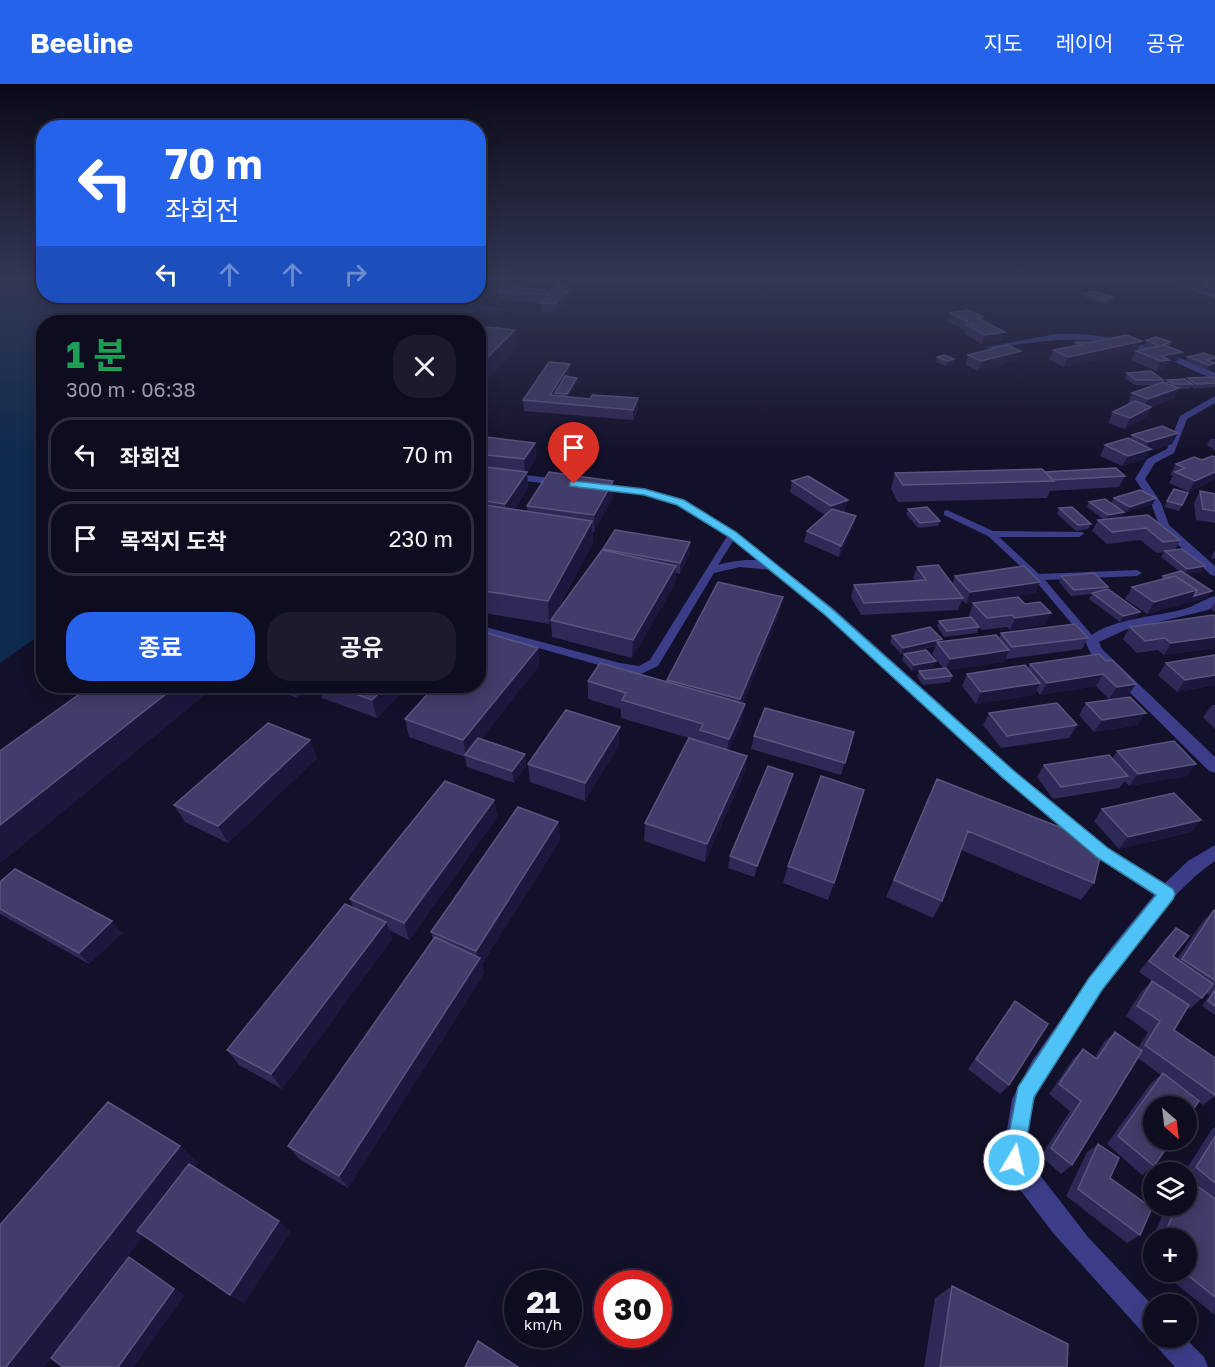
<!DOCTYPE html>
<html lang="ko">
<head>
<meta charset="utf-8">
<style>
  body { margin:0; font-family:"Golos Text","Noto Sans KR",sans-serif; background:#1c1a2c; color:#f1f3f6; height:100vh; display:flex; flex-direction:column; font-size:22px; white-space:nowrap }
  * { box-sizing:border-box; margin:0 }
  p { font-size:20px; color:#9b9ba4 }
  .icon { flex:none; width:33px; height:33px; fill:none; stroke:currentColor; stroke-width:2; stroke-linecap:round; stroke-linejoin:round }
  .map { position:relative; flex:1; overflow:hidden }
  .side { position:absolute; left:36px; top:231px; width:450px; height:378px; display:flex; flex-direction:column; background:#0e0c1f; border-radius:24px; box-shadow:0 3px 15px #0003,0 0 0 2px #2e2c3d }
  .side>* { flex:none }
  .guide { position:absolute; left:36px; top:36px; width:450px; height:183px; border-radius:24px; box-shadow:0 3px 15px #0003,0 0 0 2px #2e2c3d; background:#2563eb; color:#fff; overflow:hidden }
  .needle { width:39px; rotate:152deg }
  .controls { position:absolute; left:1143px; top:1012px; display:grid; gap:12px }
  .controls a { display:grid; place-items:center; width:54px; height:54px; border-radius:50%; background:#0e0c1f; box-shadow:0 3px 15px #0003,0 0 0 2px #2e2c3d; font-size:30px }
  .speed { position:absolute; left:504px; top:1186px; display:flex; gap:12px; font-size:30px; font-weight:700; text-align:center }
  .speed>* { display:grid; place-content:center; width:78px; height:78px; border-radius:50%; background:#0e0c1f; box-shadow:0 3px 15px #0003,0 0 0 2px #2e2c3d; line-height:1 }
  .speed small { font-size:15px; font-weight:400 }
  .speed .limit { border:9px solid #d22; background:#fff; color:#111 }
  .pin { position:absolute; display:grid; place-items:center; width:51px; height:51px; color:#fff; margin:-62px -26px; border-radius:50% 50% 50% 0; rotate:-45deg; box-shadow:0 0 6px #0007 }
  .pin .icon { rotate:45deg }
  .me { position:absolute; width:66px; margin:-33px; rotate:9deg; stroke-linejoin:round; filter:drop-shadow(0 0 4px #0008) }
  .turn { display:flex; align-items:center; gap:21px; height:126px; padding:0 30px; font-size:27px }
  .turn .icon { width:78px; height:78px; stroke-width:2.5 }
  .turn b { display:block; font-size:42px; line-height:51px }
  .lanes { display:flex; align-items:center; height:57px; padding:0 30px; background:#0003; justify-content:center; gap:30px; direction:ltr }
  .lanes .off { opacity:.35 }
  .round { display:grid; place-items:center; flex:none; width:63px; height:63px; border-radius:24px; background:#1c1a2c }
  .head { display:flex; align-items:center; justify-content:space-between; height:102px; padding:0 30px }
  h1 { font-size:36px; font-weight:700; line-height:45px; color:#1e9e55 }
  .cta { display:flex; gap:12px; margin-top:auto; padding:12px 30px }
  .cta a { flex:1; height:69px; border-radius:24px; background:#2563eb; color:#fff; font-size:24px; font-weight:700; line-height:69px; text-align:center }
  .cta a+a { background:#1c1a2c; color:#f1f3f6 }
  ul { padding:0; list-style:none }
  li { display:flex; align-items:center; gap:18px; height:75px; margin:0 12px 9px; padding:0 18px; border:3px solid #2e2c3d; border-radius:24px }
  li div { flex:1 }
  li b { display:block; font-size:22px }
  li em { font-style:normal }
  header { display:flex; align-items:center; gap:36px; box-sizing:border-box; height:84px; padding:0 30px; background:#2563eb; color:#fff }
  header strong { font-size:28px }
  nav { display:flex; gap:33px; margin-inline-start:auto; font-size:21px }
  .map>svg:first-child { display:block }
</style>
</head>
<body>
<header>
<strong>Beeline</strong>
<nav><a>지도</a><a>레이어</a><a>공유</a></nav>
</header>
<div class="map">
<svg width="1215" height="1283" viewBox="0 0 1215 1283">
  <rect width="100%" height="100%" fill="#131029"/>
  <!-- water -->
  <path fill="#0e2a4e" d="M0,196H43L44,212H478L479,196H534L497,208L480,220L512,227H475L460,238H44L43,549L0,579Z"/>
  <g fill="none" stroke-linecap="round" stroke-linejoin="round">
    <!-- lane -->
    <path fill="#3b3d88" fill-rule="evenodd" d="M947,426L993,447L1082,448L1084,450L1079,453H999L1039,490L1137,486L1142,489L1137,492L1045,496L1097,557L1092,560L1088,559L1034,495L988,452L944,431V427Z
      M732,448L737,451L718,481C736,476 761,472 777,483L772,486L740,483L714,489L658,582L641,590L620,587L478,547V541L620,579L639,582L650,576L729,449Z"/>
    <!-- street -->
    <path fill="#3b3d88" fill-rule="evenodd" d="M1158,196H1169L1215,210V214Z
      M1056,250C1111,247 1165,266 1215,289V295C1196,289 1178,278 1159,272C1097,249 1054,254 991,265L987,263Z
      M1215,312V319L1187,335L1174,369L1155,379L1145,395L1161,419L1169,441L1215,482V492L1211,491L1160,444L1151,419L1135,395L1147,375L1167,365L1180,332Z
      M478,385L564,396L569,399L564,402L478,391Z
      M594,399L645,405L684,416L736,449L833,524L1014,686L1109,764L1165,799L1188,777L1215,761V777C1160,815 1115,888 1078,943C1063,966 1045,989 1035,1014C1027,1032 1028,1054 1026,1073L1088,1153L1154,1223V1254H1185L1204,1273L1208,1283H1175L1157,1263L1153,1255L1145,1251L1054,1150L1021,1107L1002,1076L1012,1015L1032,977L1106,870L1154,811L1097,774L1002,694L823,530L728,453L676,420L644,411L590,404V400Z
      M1215,512V521L1208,526L1125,546L1099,558L1102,565L1215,673V689L1209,687L1091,570L1085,557C1104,535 1157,533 1184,525C1195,522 1204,515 1215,512Z"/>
  </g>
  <!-- wall -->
  <path fill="#2f2957" d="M1153,196H1169L1173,197L1171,202L1166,204L1152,200Z
    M1215,198V208L1201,204L1203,200Z
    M527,199V203L526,204L546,206V212L567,206L569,210L556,229L541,228V219L500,216L499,208L515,204V203Z
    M1091,207L1112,218L1106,220L1084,214L1085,210Z
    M950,229L982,236L1001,257L982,260L964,250L965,246L947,237Z
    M1146,256L1171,258L1169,263L1182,268L1177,277L1167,280L1164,285L1156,287L1131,276L1135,267L1064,283L1049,275L1053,266L1074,262L1075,258L1138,266L1151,264L1144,261Z
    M968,271L1017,276L978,287L965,281Z
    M937,273L954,275L953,280L946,282L936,278Z
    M1188,273L1214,279H1215L1212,284L1207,285L1186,277Z
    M570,289L568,293L577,294V298L568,313L590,315L638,314V325L633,336L524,327L523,316Z
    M1127,289L1163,296L1161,299H1165L1167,296L1187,297L1188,294L1215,293V303L1194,305L1190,302L1189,305H1178L1174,314L1151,323L1146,333L1125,345L1108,339L1113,328L1129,320L1128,319L1132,309L1157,301H1134L1125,294Z
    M1178,349L1172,360L1150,367L1145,375L1122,382L1100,372L1105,361L1130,355L1132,351Z
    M478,352L535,359L536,374L527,389L528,404L514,426L527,428V422L613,397V413L594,448H593V459L554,532L603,467V465L690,458L689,470L680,490L676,489L675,500L632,574L552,553L551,537L549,540L478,528Z
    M1210,355H1215V366L1207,361Z
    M1212,372L1189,408L1169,399L1173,392L1170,391L1176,380L1202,376Z
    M1045,388L1125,392L1119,403L1050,407L1047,414L898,418L891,405L895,389Z
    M792,397L845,427L844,428L856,432L853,443L839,473L804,458L807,447L825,431L790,408Z
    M1174,405L1182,421L1179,427L1164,423Z
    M1200,407L1215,410V439L1196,436L1194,419Z
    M1114,414H1156L1153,420L1127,428L1116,422L1124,428L1122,433L1180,456L1175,466L1201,488L1186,490L1208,513L1147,530L1125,515L1132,503L1161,495L1163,492L1179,487L1161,473L1164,468L1157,469L1140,456L1107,460L1092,447L1098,436L1103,435L1087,423L1089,418L1111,419Z
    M1059,424L1091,440L1088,445L1076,447L1057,430Z
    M908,425L940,437L938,442L918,444L906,430Z
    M1215,465V475L1211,474Z
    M917,483L952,500L955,492L1040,498L1035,509L966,520L962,516L958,526L861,531L851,513L854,501L915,497L913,494Z
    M1061,492L1108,503L1106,505L1136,534L1120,538L1089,515L1092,510L1071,512L1059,498Z
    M783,513L779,530L743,619L742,638L729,666L747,672L744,690L705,778L644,757L645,739L689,654L621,634V625L588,615V597H667V596Z
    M1215,518V528L1210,525Z
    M973,519L1045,541L1010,546L1007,543L982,546L979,543L977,549L944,553L937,542L939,537L970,533L969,531Z
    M1215,532V564L1164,571L1158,566L1137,569L1123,555L1130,543Z
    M1001,549L1088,554L1082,565L1007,575L1006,574L1004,578L948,586L952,592L950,598L923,601L917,593L919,587L943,584L932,570L936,562L901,570L890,558L892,552L942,555L940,558L999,554Z
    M538,564L539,582L481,655L525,670L526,682L514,699L467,683L465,673L409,653L405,635Z
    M904,570L936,577L933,583L912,587L902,576Z
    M1099,570L1128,612L1109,615L1096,602L1040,611L1036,606L1034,611L976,620L962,602L967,590L1028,585L1030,580Z
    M1215,571V601L1177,608L1158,591L1166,579Z
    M266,602H311L297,614Z
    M317,602H408L377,634L322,614Z
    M1086,619L1138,641L1094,648L1079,631Z
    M1212,621H1215V645L1203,633Z
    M989,629L1077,641L1069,654L1001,664L983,641Z
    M854,648L841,691L751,665L754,652Z
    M310,656L317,674L228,759L185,738L174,721Z
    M619,661L585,717L530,698L528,680Z
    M1117,667L1196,680L1187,692L1129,702L1125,697L1119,704L1053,715L1037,693L1044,681L1112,675Z
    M937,695L1094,799L1081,816L961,766L942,817L933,834L886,813Z
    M790,702L754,793L728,784L730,772Z
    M494,716L497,733L409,856L389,846L392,855L282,1005L239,981L227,966L353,823L350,815Z
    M1102,725L1201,736L1191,748L1119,765L1094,737Z
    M558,738L560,756L482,880L484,890L348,1104L299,1075L288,1062L433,856L431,848Z
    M788,782L834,799L828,816L783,799Z
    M0,798L122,849L89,880L0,830Z
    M1214,826L1215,827V931L1202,922L1210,910L1209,911L1206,909L1202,914L1190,925L1187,923L1174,946L1215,974V1012L1203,1021L1199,1018L1154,1082L1142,1091L1107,1060L1151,999L1161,991L1138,974L1072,1081L1061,1090L1041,1072L1070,1027L1049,1010L1073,975L1083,965L1095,973L1104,958L1115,948L1138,964L1148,948L1126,932L1141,908L1152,897L1139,888L1165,855L1176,844L1173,872L1177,875L1203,837Z
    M1015,917L1009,1001L1000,1010L968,985Z
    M1215,1043V1231L1161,1188H1186V1155H1154V1182L1143,1173L1167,1122H1186V1098L1188,1097L1186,1096V1089H1184L1212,1045Z
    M1098,1060L1110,1094L1140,1151L1127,1159L1066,1112L1087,1068Z
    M952,1202L1067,1283H924L935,1214Z"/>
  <!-- shaded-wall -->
  <path fill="#1c173d" d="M1173,197L1171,202L1166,204L1167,199Z
    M527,199V203L522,207V203Z
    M567,202V206H569V210L556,229V220Z
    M546,206V214L543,219L542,210Z
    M1113,213L1112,218L1106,220L1107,216Z
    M515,246L517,264L478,305V283Z
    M1005,248L1001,257L982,260L985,251Z
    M1142,257L1138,266L1064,283L1068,273Z
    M1021,267L1017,276L978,287L981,277Z
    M1182,268L1177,277L1167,280L1164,285L1156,287L1161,277V272Z
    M1215,274L1214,279L1207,276Z
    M954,275L953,280L946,282L947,277Z
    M1215,279L1212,284L1207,285L1209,281Z
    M570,280V289L558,309H555V314L550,311Z
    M577,294V298L567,315V310Z
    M1179,304L1174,314L1143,326L1148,315Z
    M638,314V325L633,336V326Z
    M1151,323L1146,333L1125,345L1130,334Z
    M1178,349L1172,360L1150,367L1145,375L1122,382L1128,372L1144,367L1148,358Z
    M535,359L536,374L527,389L528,404L507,436L505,420L525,390L524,375Z
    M1215,388V396L1189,408L1195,397Z
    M613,397V413L594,448V431Z
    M1156,414L1153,420L1127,428L1130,423Z
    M848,416L845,427L829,433L831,422Z
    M1124,428L1121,434L1105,437L1108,431Z
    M856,432L853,443L839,473L841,462Z
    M592,437L593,459L549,540L548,517Z
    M690,458L689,470L680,490V479Z
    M676,482L675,500L632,574L633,556Z
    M1205,482L1201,488L1183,491L1187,485Z
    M1040,498L1035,509L966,520L970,508Z
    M1197,506L1212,507L1208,513L1147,530L1154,518Z
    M783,513L779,530L737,633L740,615Z
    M1140,528L1136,534L1120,538L1123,532Z
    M1051,529L1045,541L1010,546L1015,534Z
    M1215,553V564L1164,571L1171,559Z
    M942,555L939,561L937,558L936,561L901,570L903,564Z
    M538,564L539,582L468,672L466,671L463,656Z
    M1009,566L1004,578L945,587L950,575Z
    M936,577L933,583L912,587L914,581Z
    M1103,590L1096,602L1040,611L1047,599Z
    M1215,591V601L1177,608L1185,596Z
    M1040,599L1034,611L976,620L981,608Z
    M1136,600L1128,612L1109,615L1117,603Z
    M176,602H209L211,606L1,779L0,778V741Z
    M293,602H311L297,614Z
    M386,602H408L377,634L372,616Z
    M745,620L742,638L726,673L729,655Z
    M1146,629L1138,641L1094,648L1102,636Z
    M620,643L619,661L585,717V699Z
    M310,656L317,674L228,759L218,742Z
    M525,670L526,682L514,699L512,687Z
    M747,672L744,690L705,778L707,760Z
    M1196,680L1187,692L1129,702L1138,690Z
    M793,690L790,702L754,793L757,782Z
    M494,716L497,733L409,856L404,839Z
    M1201,736L1191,748L1119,765L1128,753Z
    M558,738L560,756L482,880L484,890L348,1104L339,1092L478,877L476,867Z
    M112,837L122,849L89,880L79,869Z
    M386,838L392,855L282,1005L271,990Z
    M180,1062L199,1079L44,1283H6Z
    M279,1137L291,1148L244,1220L230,1211Z
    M129,1173L141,1180L185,1211L134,1283H118Z"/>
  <!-- building -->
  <path fill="#413c69" stroke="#595480" stroke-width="1.5" d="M1155,196H1169L1173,197L1167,199Z
    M1211,197L1215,198V203L1203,200Z
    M520,198L527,199L522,203H515Z
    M557,201L567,202L564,206H569L566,210L565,206H554Z
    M504,203L546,206L542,210L499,208Z
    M551,205L565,206L556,220L541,219Z
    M1091,207L1113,213L1107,216L1085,210Z
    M968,226L983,233L977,234L1005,248L985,251L966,241L973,240L950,229Z
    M478,242L515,246L478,283Z
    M1126,251L1142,257L1068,273L1053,266L1081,261L1075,258H1092Z
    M1156,253L1171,258L1160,262L1146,256Z
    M1007,261L1021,267L981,277L968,271Z
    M1164,261L1182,268L1161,272L1169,276L1161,277L1136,267Z
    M1204,269L1215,273V274L1207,276L1215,279L1209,281L1188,273Z
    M944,271L954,275L947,277L937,273Z
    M549,278L570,280L550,311L590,315L592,311L638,314L633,326L523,316Z
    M1151,287L1163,296H1136L1127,289Z
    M565,292L577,294L567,310L555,309Z
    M1215,293V299L1196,300L1188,294Z
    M1185,295L1192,300H1174L1167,296Z
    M1163,298L1179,304L1148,315L1132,309Z
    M1135,317L1151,323L1130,334L1113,328Z
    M1162,342L1178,349L1148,358L1132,351Z
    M478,352L535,359L524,375L478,370Z
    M1128,354L1151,365L1128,372L1105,361Z
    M1212,372L1215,373V388L1195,397L1175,388L1185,384L1176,380L1194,373L1202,376Z
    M478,382L527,388L505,420L478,416Z
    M1116,384L1125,392L1052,396L1045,388Z
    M1042,385L1054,397L903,401L895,389Z
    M549,388L613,397L594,431L527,422Z
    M808,392L848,416L831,422L792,397Z
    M1174,405L1188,409L1182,421L1167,417Z
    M1140,406L1156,414L1130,423L1114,414Z
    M1200,407L1215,410V427L1203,425Z
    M1105,415L1124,428L1108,431L1089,418Z
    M478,420L592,437L548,517L478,506Z
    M927,423L940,437L920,439L908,425Z
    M1072,423L1091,440L1078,441L1059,424Z
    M832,425L856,432L841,462L807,447Z
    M1148,431L1180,456L1163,458L1146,444L1112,448L1098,436Z
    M615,446L690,458L680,479L603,465Z
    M1182,465L1205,482L1187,485L1165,467Z
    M602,466L676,482L633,556L551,536Z
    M938,481L963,514L864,519L854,501L926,496L917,483Z
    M1024,482L1040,498L970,508L955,492Z
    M1181,487L1212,507L1194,512L1197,506L1175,492L1166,494L1163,492Z
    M1094,489L1108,503L1074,506L1061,492Z
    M1175,492L1197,506L1154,518L1132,503Z
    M718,498L783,513L740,615L667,596Z
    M1108,505L1140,528L1123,532L1092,509Z
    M1018,513L1025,520L1040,518L1051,529L1015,534L1012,531L987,534L973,519Z
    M1213,531L1215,532V553L1171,559L1165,554L1145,557L1130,543Z
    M971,533L979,543L947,547L939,537Z
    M1075,540L1088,554L1012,563L1001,549Z
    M930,543L942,555L903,564L892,552Z
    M484,548L538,564L463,656L405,635L435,602H478V554Z
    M996,551L1009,566L950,575L937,558Z
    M926,566L936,577L914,581L904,570Z
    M1099,570L1106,577L1112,576L1136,600L1117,603L1103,590L1047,599L1030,580Z
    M1215,571V591L1185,596L1166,579Z
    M600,579L745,620L729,655L700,646L703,640L622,616L626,609L588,597Z
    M1025,581L1040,599L981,608L967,590Z
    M946,584L952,592L925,595L919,587Z
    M91,602H176L0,741V667Z
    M332,602H386L372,616Z
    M1130,613L1146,629L1102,636L1086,619Z
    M1057,619L1077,641L1007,652L989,629Z
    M765,624L854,648L845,679L754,652Z
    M566,626L620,643L585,699L528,680Z
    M268,639L310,656L218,742L174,721Z
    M478,654L525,670L512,687L465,671Z
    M689,654L747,672L707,760L645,739Z
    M1174,657L1196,680L1138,690L1117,667Z
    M1109,671L1128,692L1061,703L1044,681Z
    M768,682L793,690L757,782L730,772Z
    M821,692L864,706L834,799L788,782Z
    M937,695L1103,760L1094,799L968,747L942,817L894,796Z
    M445,697L494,716L404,839L350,815Z
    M1174,709L1201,736L1128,753L1102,725Z
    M518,723L558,738L476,867L431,848Z
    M15,785L112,837L79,869L0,825V798Z
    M345,820L386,838L271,990L227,966Z
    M1214,826L1215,827V896L1182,875Z
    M1176,844L1189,852L1173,872L1213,900L1202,914L1149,877Z
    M435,853L480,874L339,1092L288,1062Z
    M1152,897L1189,921L1174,946L1215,974V1011L1145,961L1160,937L1137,922Z
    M1215,906V922L1208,917Z
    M1015,917L1048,940L1009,1001L976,975Z
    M1115,948L1142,967L1072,1081L1051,1064L1081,1017L1059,1000L1083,965L1097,975Z
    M1163,989L1199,1017L1186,1036V1023H1154V1056H1172L1154,1082L1118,1052Z
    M108,1018L180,1062L6,1283H0V1141Z
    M1215,1053V1099L1196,1083Z
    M1098,1060L1119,1074L1110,1094L1152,1124L1140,1151L1078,1105Z
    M189,1080L279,1137L230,1211L137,1147Z
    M1189,1096L1215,1115V1213L1184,1188H1186V1155H1162L1177,1122H1186V1102Z
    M129,1173L174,1205L118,1283H63L51,1274Z
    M952,1202L1068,1260L1067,1283H940Z
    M478,1257L518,1283H465Z"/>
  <!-- sky -->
  <linearGradient id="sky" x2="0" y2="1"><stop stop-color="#0a0917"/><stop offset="0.52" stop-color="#333754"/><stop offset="1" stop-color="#333754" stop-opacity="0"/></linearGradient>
  <rect width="1215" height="376" fill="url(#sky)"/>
  <!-- route -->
  <path fill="#4fc3f7" stroke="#337fa1" stroke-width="1.5" d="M574,397L645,405L684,416L736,448L832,525L1014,687L1109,765L1173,805L1175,810L1173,815L1102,906L1034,1013L1022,1083L1014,1086L1007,1083L1004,1076L1018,1003L1089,894L1156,811L1098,774L1003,694L824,530L729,453L677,421L644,411L570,402V398Z"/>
</svg>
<div class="controls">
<a><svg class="needle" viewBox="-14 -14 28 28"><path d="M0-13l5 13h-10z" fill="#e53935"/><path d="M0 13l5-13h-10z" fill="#9b9ba4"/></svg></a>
<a><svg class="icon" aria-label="layers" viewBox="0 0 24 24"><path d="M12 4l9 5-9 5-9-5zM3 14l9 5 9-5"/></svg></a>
<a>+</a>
<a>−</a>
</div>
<div class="speed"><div>21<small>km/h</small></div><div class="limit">30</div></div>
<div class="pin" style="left:574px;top:400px;background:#d93025"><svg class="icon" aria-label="arrive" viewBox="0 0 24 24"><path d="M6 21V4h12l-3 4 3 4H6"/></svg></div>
<svg class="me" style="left:1014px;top:1076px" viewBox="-20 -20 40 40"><circle r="17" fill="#4fc3f7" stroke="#fff" stroke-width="3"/><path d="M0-11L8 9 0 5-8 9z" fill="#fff"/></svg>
<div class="guide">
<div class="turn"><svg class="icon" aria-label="left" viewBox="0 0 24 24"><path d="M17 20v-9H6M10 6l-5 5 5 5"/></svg><div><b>70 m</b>좌회전</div></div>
<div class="lanes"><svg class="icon" aria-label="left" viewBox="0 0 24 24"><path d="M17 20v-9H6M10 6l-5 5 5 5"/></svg><svg class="icon off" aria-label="ahead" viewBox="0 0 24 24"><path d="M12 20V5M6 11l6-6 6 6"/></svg><svg class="icon off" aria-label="ahead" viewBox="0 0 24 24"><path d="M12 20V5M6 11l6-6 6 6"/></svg><svg class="icon off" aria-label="right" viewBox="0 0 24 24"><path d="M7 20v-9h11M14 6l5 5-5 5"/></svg></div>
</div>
<section class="side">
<div class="head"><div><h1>1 분</h1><p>300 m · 06:38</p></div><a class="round"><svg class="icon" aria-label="close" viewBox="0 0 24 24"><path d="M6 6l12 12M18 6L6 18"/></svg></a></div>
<ul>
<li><svg class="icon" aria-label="left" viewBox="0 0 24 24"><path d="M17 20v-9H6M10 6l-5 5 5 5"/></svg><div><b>좌회전</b></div><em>70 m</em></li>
<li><svg class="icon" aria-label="arrive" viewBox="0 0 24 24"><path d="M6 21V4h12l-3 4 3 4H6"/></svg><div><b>목적지 도착</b></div><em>230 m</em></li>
</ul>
<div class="cta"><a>종료</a><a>공유</a></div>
</section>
</div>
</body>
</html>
